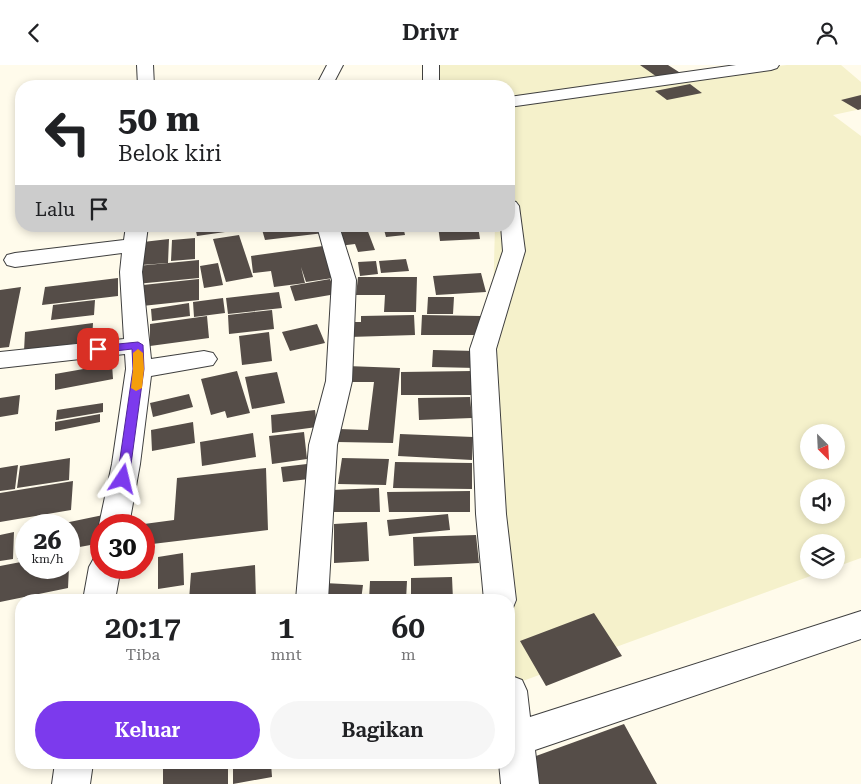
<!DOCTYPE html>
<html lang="id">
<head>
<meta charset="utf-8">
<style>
  body { margin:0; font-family:"Roboto Serif",serif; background:#f6f6f6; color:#202124; height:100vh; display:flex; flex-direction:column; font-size:19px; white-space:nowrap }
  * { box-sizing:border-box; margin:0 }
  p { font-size:16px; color:#757577 }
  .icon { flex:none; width:28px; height:28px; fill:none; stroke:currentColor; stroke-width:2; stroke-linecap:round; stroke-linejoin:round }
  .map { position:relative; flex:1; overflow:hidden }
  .panel { position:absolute; left:15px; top:529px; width:500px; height:175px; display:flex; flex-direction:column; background:#fff; border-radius:20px; box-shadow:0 2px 8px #0003 }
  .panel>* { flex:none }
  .banner { position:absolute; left:15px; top:15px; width:500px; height:152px; border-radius:20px; box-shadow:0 2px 8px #0003; background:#fff; color:#202124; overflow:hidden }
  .needle { width:32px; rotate:156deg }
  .controls { position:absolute; left:800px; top:359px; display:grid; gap:10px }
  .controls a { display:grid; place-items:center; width:45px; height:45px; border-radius:50%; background:#fff; box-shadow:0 2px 8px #0003; font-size:25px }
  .speed { position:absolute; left:15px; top:449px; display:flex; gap:10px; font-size:25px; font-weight:700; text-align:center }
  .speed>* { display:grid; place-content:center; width:65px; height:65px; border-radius:50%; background:#fff; box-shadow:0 2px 8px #0003; line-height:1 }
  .speed small { font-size:12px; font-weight:400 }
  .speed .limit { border:8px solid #d22; background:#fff; color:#111 }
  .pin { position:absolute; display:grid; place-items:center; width:42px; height:42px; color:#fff; margin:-21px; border-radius:10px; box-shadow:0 2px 8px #0006 }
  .me { position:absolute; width:55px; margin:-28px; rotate:10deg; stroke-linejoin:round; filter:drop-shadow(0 0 4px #0008) }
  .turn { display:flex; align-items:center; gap:18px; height:105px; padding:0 20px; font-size:22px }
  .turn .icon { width:65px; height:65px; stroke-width:2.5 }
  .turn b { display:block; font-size:35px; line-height:42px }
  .then { display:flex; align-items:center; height:48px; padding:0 20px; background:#0003; gap:10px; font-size:19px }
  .eta { display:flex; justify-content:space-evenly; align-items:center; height:85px; text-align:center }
  .eta b { font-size:30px; font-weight:600; line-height:35px }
  .button { display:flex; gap:10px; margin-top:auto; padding:10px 20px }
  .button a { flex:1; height:58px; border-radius:30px; background:#7c3aed; color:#fff; font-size:20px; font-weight:600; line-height:58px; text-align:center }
  .button a+a { background:#f6f6f6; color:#202124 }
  header { display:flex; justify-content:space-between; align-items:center; height:65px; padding:0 20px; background:#fff; font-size:22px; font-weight:600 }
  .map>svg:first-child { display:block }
</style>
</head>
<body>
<header><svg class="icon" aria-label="back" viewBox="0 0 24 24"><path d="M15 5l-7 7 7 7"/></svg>Drivr<svg class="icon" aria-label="person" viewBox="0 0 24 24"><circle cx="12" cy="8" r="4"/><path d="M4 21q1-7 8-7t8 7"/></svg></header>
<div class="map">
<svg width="861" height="719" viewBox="0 0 861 719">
  <rect width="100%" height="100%" fill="#fffbeb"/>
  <!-- farmland -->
  <path fill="#f5f1cb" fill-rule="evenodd" d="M422,0H658L675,13L787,0H841L861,17V44L833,50L861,71V493L836,502V478H809V505H827L509,621V535H485L495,161H509V21H440ZM809,368H836V395H809ZM809,422H836V450H809Z"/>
  <!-- building -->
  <path fill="#554d48" d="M640,0H668L682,9L660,14Z
    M690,19L702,28L667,35L655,26Z
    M861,30V44L858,45L841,35Z
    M195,161H245L246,164L197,171Z
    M261,161H322L324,168L265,175Z
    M383,161H403L405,170L386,172Z
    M438,161H478L480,174L440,176Z
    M367,164L375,185L358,187L355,179L339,181L335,168Z
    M239,170L253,212L226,217L213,174Z
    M195,173V194L171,196L172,175Z
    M169,174L168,198L141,200L143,177Z
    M323,181L333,213L306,217L301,202L305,218L274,222L271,206L253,208L251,191Z
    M406,194L409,206L381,208L379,196Z
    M199,195V213L136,219L137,201Z
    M376,196L378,209L360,211L358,197Z
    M218,198L223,220L204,223L200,201Z
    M481,208L486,227L436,230L433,211Z
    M358,212H417L416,247H384L385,230H356Z
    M118,213V231L42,240L45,222Z
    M199,214V235L142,241L143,220Z
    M330,214L336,229L295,236L290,221Z
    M21,222L9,282L0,283V225Z
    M279,227L282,243L228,249L226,233Z
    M428,232H454L453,249H427Z
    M223,233L225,248L194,252L193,237Z
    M95,235L94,250L51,255L53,240Z
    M189,238L190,251L152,256L151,244Z
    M272,245L274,264L229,269L228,250Z
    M414,250L415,270L349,272L350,257H361V251Z
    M422,250L481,251L482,270H421Z
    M207,251L209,273L150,281V259Z
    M93,258L92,276L24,286L25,267Z
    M317,259L325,278L290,286L282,267Z
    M269,267L272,296L242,300L239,271Z
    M433,285L476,286V303L432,302Z
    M112,299L113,314L55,325V309Z
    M347,301L400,303L393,378L337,377L339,364L368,365L374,317H345Z
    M237,306L250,348L227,353L225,346L211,350L201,314Z
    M472,306L473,330H401V307Z
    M277,307L285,338L252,344L245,312Z
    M189,329L193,342L153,352L150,338Z
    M20,330L18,349L0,352V333Z
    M470,332L472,353L419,355L418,333Z
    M103,338V347L56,355L57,345Z
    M315,345L317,362L272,368L271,350Z
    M100,349V357L55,366V357Z
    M193,357L195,378L152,386L151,365Z
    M304,367L307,394L272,399L269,371Z
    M253,368L256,392L202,401L200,377Z
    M400,369L473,372L472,395L398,391Z
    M70,393L69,415L17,423L20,401Z
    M342,393L389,394L386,420L338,419Z
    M395,397L472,398V424L393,423Z
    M307,399L309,414L283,417L281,402Z
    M18,400L15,424L0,426V403Z
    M266,403L268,465L144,480V459L174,455L177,413Z
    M73,416L71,445L0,457V428Z
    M379,423L380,447H329L332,425Z
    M470,426V447H389L387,427Z
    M108,449V460H101V478L69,484V460H55Z
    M448,449L450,465L389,471L387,455Z
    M367,457L369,496L334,498V459Z
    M26,464V493L17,494L19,466Z
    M14,467L13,494L0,496V470Z
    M476,470L479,498L414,501L413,472Z
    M183,488L184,520L158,524V492Z
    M26,496V502H69L68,523L0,537V501Z
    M255,500L256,535H189L191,508Z
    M452,512L453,535H411V513Z
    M370,516H407L406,535H369Z
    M324,518L363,520L361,535H321Z
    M594,548L622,591L546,621L520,576Z
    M624,659L657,719H536L525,695Z
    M163,698H228V719H163Z
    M233,698H271L272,712L233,719Z"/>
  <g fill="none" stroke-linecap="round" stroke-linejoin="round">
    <!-- minor casing -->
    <g stroke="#3f3f3f" stroke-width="2">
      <path id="minor" d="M137,0H153L154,21H138Z
        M327,0H343L332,21H316Z
        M423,0H439V21H423Z
        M736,0H779L777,3L771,5L509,42V32Z
        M509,135L516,137L519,141L525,186L496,284L506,449L516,535L512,545L509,546V535H484L476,449L470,284L503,186L501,161H509Z
        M126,161H148L142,207L151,294L204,286L213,288L217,294L213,300L151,311L140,399L129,460H101V465L99,460L112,399L126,304L125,289L0,303V287L124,274L120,207L122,188L15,202L7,200L4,195L7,190L15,188L124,175Z
        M317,161H339L356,215L352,316L337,380L328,535H296L309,380L326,316L332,215Z
        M101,490V502H121L115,535H83L89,502L94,493Z
        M861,546V574L535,685L539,719H501L499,698H509V610L522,615L527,626L530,652Z
        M55,698H93L90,719H52Z"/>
    </g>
    <!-- minor -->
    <use href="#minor" fill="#fff" fill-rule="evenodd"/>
  </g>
  <!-- route -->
  <path fill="#7c3aed" stroke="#51269a" d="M138,277L143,280L144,304L129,414L123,419L117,414L133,304L132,284L98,288L93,284L98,281Z"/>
  <!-- slow -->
  <path fill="#f59e0b" d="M138,284L143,288L144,304L142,323L136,326L131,323L133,304V288Z"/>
</svg>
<div class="controls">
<a><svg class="needle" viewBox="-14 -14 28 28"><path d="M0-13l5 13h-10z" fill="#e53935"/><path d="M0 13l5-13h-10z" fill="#757577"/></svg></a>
<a><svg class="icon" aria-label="sound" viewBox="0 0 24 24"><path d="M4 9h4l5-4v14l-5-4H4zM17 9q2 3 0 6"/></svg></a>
<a><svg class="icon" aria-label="layers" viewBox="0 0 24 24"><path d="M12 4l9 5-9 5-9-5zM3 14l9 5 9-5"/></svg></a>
</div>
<div class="speed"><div>26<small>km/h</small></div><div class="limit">30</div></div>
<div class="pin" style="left:98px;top:284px;background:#d93025"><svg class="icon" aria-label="arrive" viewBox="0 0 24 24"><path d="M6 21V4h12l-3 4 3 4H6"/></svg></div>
<svg class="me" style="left:123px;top:414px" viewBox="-20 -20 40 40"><path d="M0-17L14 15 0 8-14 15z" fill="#7c3aed" stroke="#fff" stroke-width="4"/></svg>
<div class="banner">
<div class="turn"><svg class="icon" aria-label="left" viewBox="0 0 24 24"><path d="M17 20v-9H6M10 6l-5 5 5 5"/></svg><div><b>50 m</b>Belok kiri</div></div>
<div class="then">Lalu<svg class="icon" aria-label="arrive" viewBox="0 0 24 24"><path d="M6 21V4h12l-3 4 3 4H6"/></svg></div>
</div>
<section class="panel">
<div class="eta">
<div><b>20:17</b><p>Tiba</p></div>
<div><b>1</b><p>mnt</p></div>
<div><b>60</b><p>m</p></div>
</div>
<div class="button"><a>Keluar</a><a>Bagikan</a></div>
</section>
</div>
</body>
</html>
